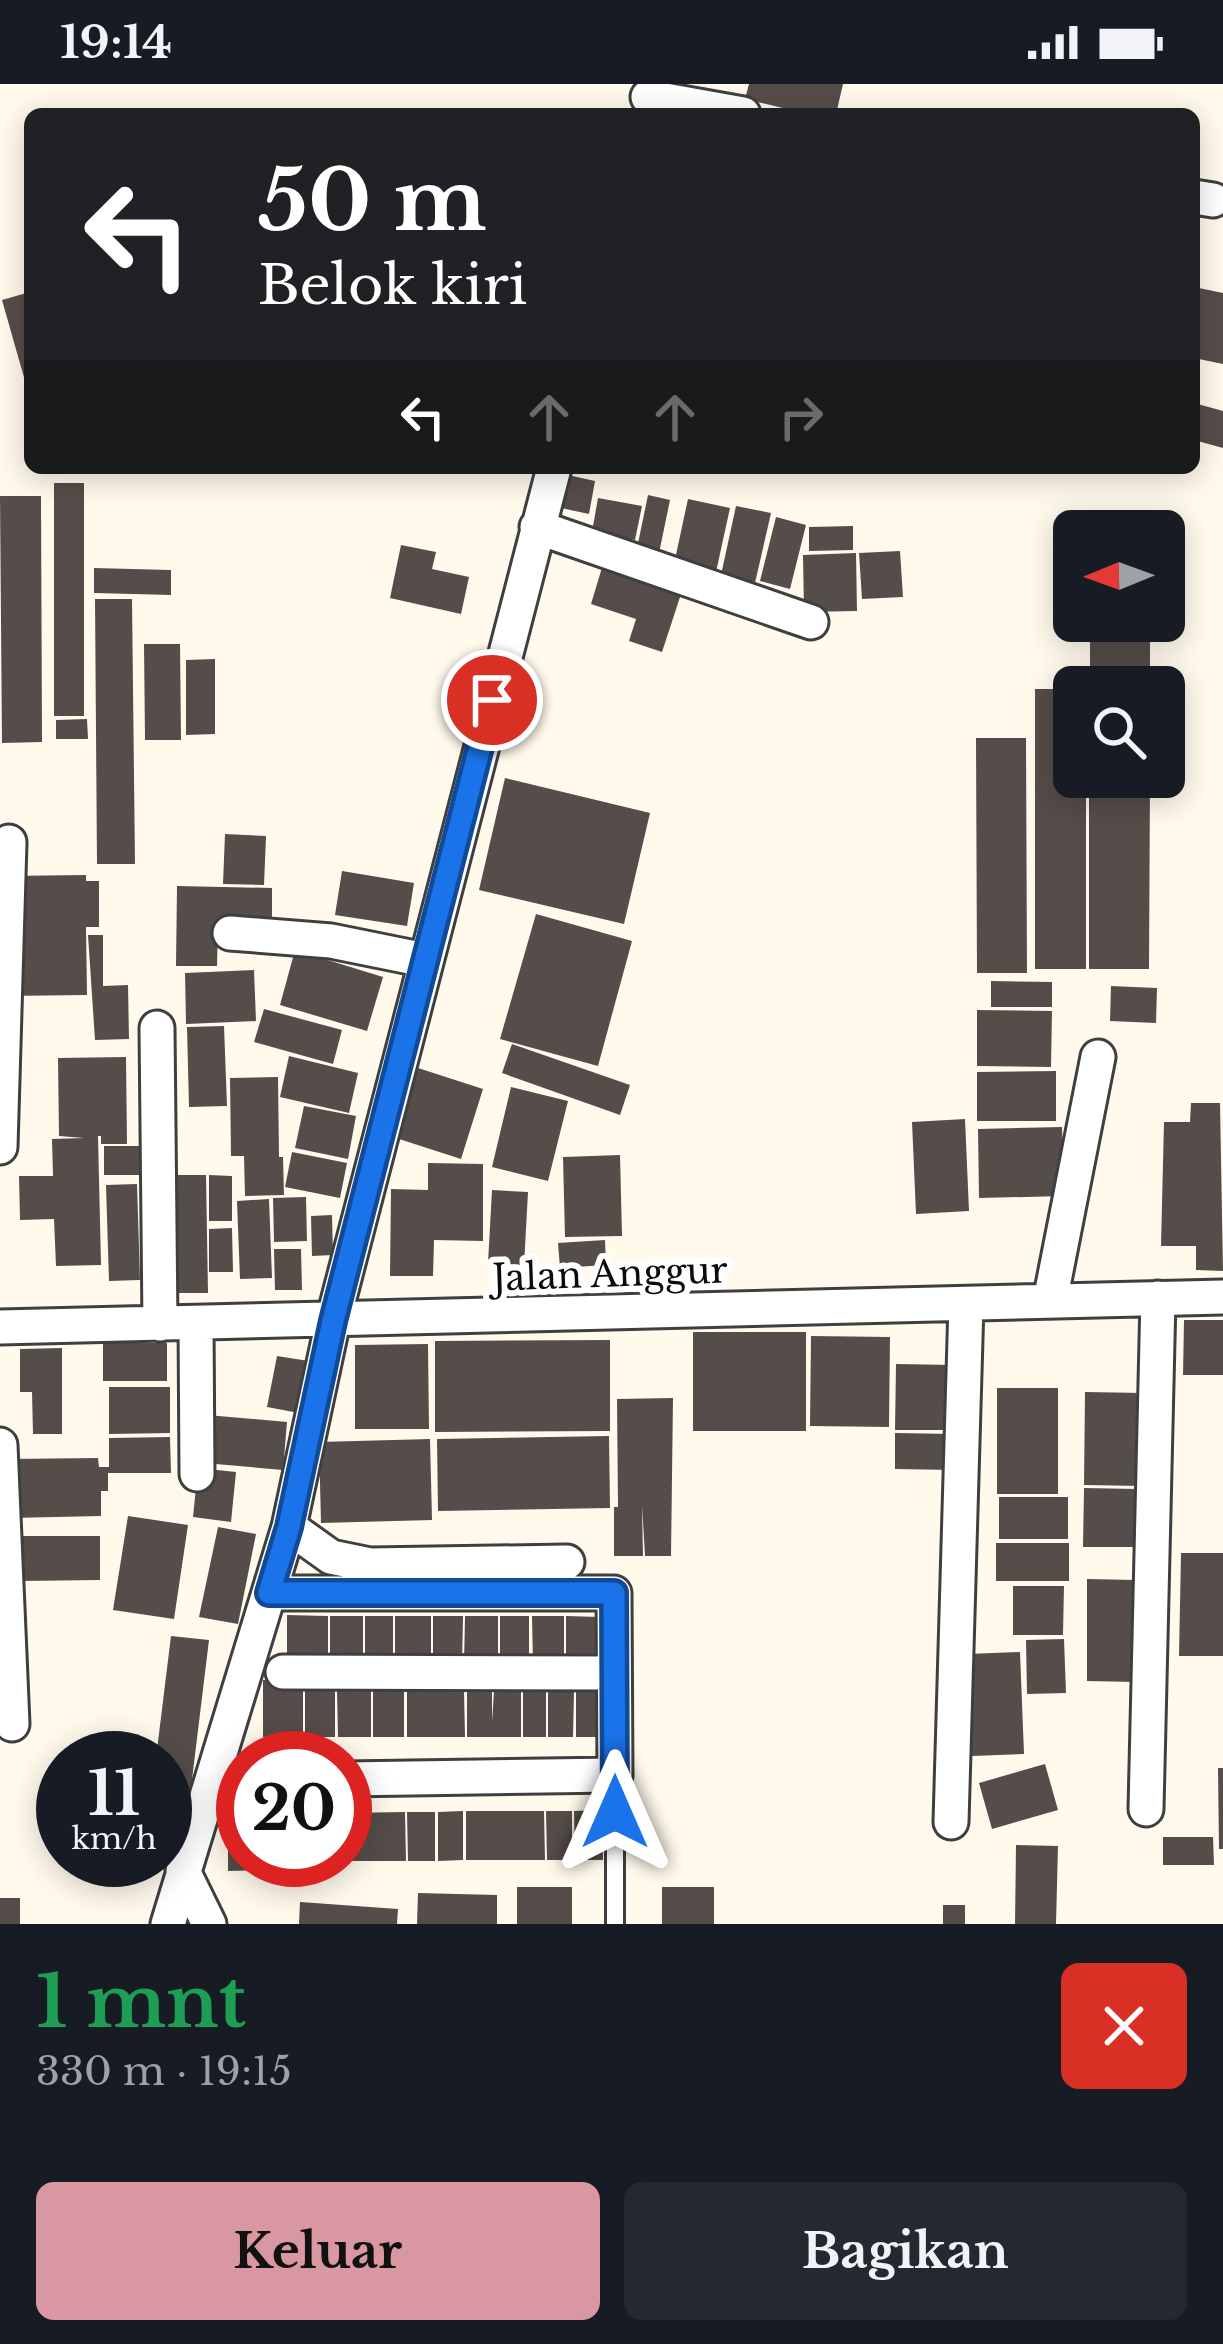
<!DOCTYPE html>
<html lang="id">
<head>
<meta charset="utf-8">
<style>
  body { margin:0; font-family:"Libre Baskerville",serif; background:#242831; color:#f1f3f6; height:100vh; display:flex; flex-direction:column; font-size:45px; white-space:nowrap }
  * { box-sizing:border-box; margin:0 }
  p { font-size:39px; color:#9ea1a6 }
  .icon { flex:none; width:66px; height:66px; fill:none; stroke:currentColor; stroke-width:2; stroke-linecap:round; stroke-linejoin:round }
  .map { position:relative; height:1840px; overflow:hidden }
  .side { display:flex; flex-direction:column; background:#171b24; flex:1 }
  .side>* { flex:none }
  .top-card { position:absolute; left:24px; top:24px; width:1176px; height:366px; border-radius:18px; box-shadow:0 6px 30px #0003; background:#202124; color:#fff; overflow:hidden }
  .needle { width:78px; rotate:269deg }
  .tools { position:absolute; left:1053px; top:426px; display:grid; gap:24px }
  .tools a { display:grid; place-items:center; width:132px; height:132px; border-radius:18px; background:#171b24; box-shadow:0 6px 30px #0003; font-size:60px }
  .speed { position:absolute; left:36px; top:1647px; display:flex; gap:24px; font-size:60px; font-weight:700; text-align:center }
  .speed>* { display:grid; place-content:center; width:156px; height:156px; border-radius:50%; background:#171b24; box-shadow:0 6px 30px #0003; line-height:1 }
  .speed small { font-size:30px; font-weight:400 }
  .speed .limit { border:18px solid #d22; background:#fff; color:#111 }
  .pin { position:absolute; display:grid; place-items:center; width:102px; height:102px; color:#fff; margin:-51px; border:6px solid #fff; border-radius:50%; box-shadow:0 3px 12px #0007 }
  .me { position:absolute; width:132px; margin:-66px; rotate:0deg; stroke-linejoin:round; filter:drop-shadow(0 0 9px #0008) }
  .turn { display:flex; align-items:center; gap:42px; height:252px; padding:0 36px; font-size:54px }
  .turn .icon { width:156px; height:156px; stroke-width:2.5 }
  .turn b { display:block; font-size:84px; line-height:102px }
  .lanes { display:flex; align-items:center; height:114px; padding:0 36px; background:#0003; justify-content:center; gap:60px; direction:ltr }
  .lanes .off { opacity:.35 }
  .round { display:grid; place-items:center; flex:none; width:126px; height:126px; border-radius:18px; background:#242831 }
  .summary { display:flex; align-items:center; justify-content:space-between; height:204px; padding:0 36px }
  h1 { font-size:72px; font-weight:800; line-height:90px; color:#1e9e55 }
  .cta { display:flex; gap:24px; margin-top:auto; padding:24px 36px }
  .cta a { flex:1; height:138px; border-radius:18px; background:#d997a1; color:#111; font-size:48px; font-weight:800; line-height:138px; text-align:center }
  .cta a+a { background:#242831; color:#f1f3f6 }
  .status { display:flex; justify-content:space-between; align-items:center; height:84px; padding:0 60px; background:#171b24; direction:ltr }
  .status svg { height:33px; fill:currentColor }
  .map>svg:first-child { display:block }
</style>
</head>
<body>
<div class="status"><b>19:14</b><svg viewBox="0 0 49 12"><path d="M0 12V9h3v3zM5 12V6h3v6zM10 12V3h3v9zM15 12V0h3v12zM26 1h20v11H26zM47 4h2v5h-2z"/></svg></div>
<div class="map">
<svg width="1223" height="1840" viewBox="0 0 1223 1840">
  <rect width="100%" height="100%" fill="#fffaec"/>
  <!-- building -->
  <path fill="#554d49" d="M749,0H843L836,30H808L745,15Z
    M1194,203L1223,209V280L1194,274Z
    M30,208V311H29L2,216Z
    M1194,319L1223,327V364L1194,356Z
    M568,391L595,397L589,430L561,424Z
    M54,399H84V632H54Z
    M648,411L670,416L658,474L636,469Z
    M0,412H41L42,658L2,659Z
    M598,414L642,422L635,456L592,448Z
    M688,415L730,424L716,488L674,480Z
    M736,422L771,429L755,499L721,491Z
    M776,433L806,441L790,505L760,497Z
    M853,442V466L809,467V443Z
    M401,461L436,468L432,485L469,493L461,530L390,514Z
    M900,467L903,513L862,515L859,469Z
    M856,469L857,527L804,528L803,471Z
    M604,477L683,504L662,568L629,557L636,535L591,520Z
    M94,484L171,486V511L94,509Z
    M95,515H132L135,780H97Z
    M1090,537H1150V603H1090Z
    M144,560H180L181,656H145Z
    M215,575V650L186,651V576Z
    M1035,605H1074V693H1086V885H1035Z
    M87,635L88,655H56V636Z
    M976,654H1026L1027,889H977Z
    M1089,693H1150L1149,885H1089Z
    M505,694L650,729L624,840L479,806Z
    M225,750L266,752L264,801L223,800Z
    M342,787L414,799L407,842L335,831Z
    M86,791V797H99V843H86L87,911L5,912V792Z
    M177,802L272,804V841H218L217,882H176Z
    M536,830L632,857L598,982L500,955Z
    M88,851H103V902L128,901L129,955L95,956Z
    M295,866L383,893L367,947L280,921Z
    M254,886L256,937L186,940L185,889Z
    M991,897L1052,898V923H991Z
    M1111,902L1157,904L1156,939L1110,937Z
    M264,925L342,946L333,980L254,958Z
    M977,926L1052,927L1051,983L977,982Z
    M224,942L227,1022L189,1023L187,943Z
    M512,960L630,1001L620,1031L502,989Z
    M289,972L358,989L349,1029L280,1013Z
    M126,973L127,1060H101V1052H98L101,1181L56,1182L54,1135L20,1136L19,1092H53L52,1055L84,1054L59,1052L58,974Z
    M418,984L483,1005L461,1075L396,1054Z
    M1056,987V1037H977V988Z
    M278,993L279,1073H283L284,1111L245,1112L244,1072H231L230,994Z
    M511,1003L568,1017L548,1097L492,1083Z
    M1191,1019H1220L1223,1187L1196,1186V1162H1161L1164,1038H1190Z
    M304,1022L356,1032L348,1075L295,1064Z
    M965,1035L969,1127L916,1130L912,1038Z
    M1062,1043L1064,1112L979,1114L978,1045Z
    M104,1062H139V1091H104Z
    M292,1068L347,1079L340,1114L285,1103Z
    M620,1071L622,1152L565,1153L563,1073Z
    M428,1079L483,1080V1157L434,1156L433,1192H390L391,1105L428,1106Z
    M163,1091H206L208,1209H164Z
    M209,1091L232,1092V1137H209Z
    M137,1100L140,1196L109,1197L106,1101Z
    M492,1106L528,1108L524,1181L488,1179Z
    M306,1113L307,1157L274,1158L273,1114Z
    M269,1115L272,1194L240,1195L237,1117Z
    M332,1131L333,1171L312,1172L311,1132Z
    M232,1144L233,1188H209V1145Z
    M605,1156L606,1181L560,1184L558,1159Z
    M274,1165H301L302,1206H275Z
    M1184,1236H1223V1291H1183Z
    M693,1248H806V1347H693Z
    M811,1252L890,1253L889,1343L810,1342Z
    M610,1256V1347L435,1348V1257Z
    M103,1259H167V1297H103Z
    M428,1260L429,1345H355V1261Z
    M62,1264V1350H33L32,1308H20V1265Z
    M277,1272L309,1277L299,1329L267,1323Z
    M896,1280L954,1281L953,1346H895Z
    M109,1303H170V1349L109,1350Z
    M997,1304H1058V1410H997Z
    M1085,1308L1143,1309L1142,1402L1084,1401Z
    M673,1314L671,1472H645L642,1421L643,1472H614V1423H618L617,1315Z
    M207,1331L287,1338L283,1386L204,1379Z
    M895,1349L953,1350L952,1386L895,1385Z
    M609,1352L610,1424L438,1427L437,1355Z
    M170,1353L171,1389H108V1407H101V1432L10,1434L9,1375L98,1374L99,1383H109V1354Z
    M430,1355L432,1436L321,1439L319,1358Z
    M198,1384L236,1388L231,1438L193,1433Z
    M1084,1404L1137,1405L1136,1463H1083Z
    M999,1413H1068V1455H999Z
    M128,1432L188,1441L174,1535L113,1526Z
    M218,1443L256,1450L238,1540L199,1533Z
    M21,1452H100V1496L22,1497Z
    M996,1459H1069V1497H996Z
    M1181,1469H1223V1572H1179Z
    M1087,1495L1136,1496L1135,1598L1087,1597Z
    M1013,1502H1064L1063,1551H1013Z
    M287,1531L328,1532V1579H287Z
    M330,1532H363V1579H330Z
    M365,1532H393V1579H365Z
    M395,1532H431V1579H395Z
    M433,1532H463L462,1580H433Z
    M465,1532H498V1579L464,1580Z
    M500,1532H529V1579H500Z
    M532,1532H564V1580H533Z
    M566,1532L601,1533V1580H566Z
    M171,1552L209,1556L185,1753L165,1751V1674H156Z
    M1064,1555L1066,1609L1027,1610L1026,1556Z
    M1020,1568L1024,1670L972,1672L968,1570Z
    M263,1596H303V1653H263Z
    M305,1607H335V1653H305Z
    M337,1607H371V1653H338Z
    M373,1607H404V1653H373Z
    M407,1607H464L465,1653H407Z
    M467,1607H492V1638L494,1607H521V1653H467Z
    M523,1607H546V1653H523Z
    M548,1607H574L573,1653H548Z
    M576,1607H602L601,1653H576Z
    M1045,1680L1058,1726L992,1745L979,1699Z
    M1218,1684H1223V1765H1219Z
    M228,1721H243V1776H267V1786L228,1787Z
    M602,1726L603,1776H575L574,1727Z
    M463,1727V1776L438,1777V1728Z
    M466,1727H544L545,1776H466Z
    M546,1727H572V1776H547Z
    M405,1728L406,1777H345V1729Z
    M407,1728H435V1777H408Z
    M1163,1753H1213L1214,1781H1163Z
    M1016,1761L1058,1762L1056,1840H1015Z
    M517,1803H572V1840H517Z
    M662,1803H714V1840H662Z
    M418,1809L497,1811V1840H417Z
    M0,1814H20V1840H0Z
    M300,1818L398,1825L397,1840H299Z
    M943,1821H965V1840H943Z"/>
  <g fill="none" stroke-linecap="round" stroke-linejoin="round">
    <!-- service casing -->
    <g stroke="#3f3f3f" stroke-width="22">
      <path id="service" d="M615,1691V1840"/>
    </g>
    <!-- minor casing -->
    <g stroke="#3f3f3f" stroke-width="39">
      <path id="minor" d="M648,13L743,30
        M1194,113L1213,116
        M537,443L811,538
        M230,849L331,857L425,876
        M157,944L160,1240
        M0,1063L9,758
        M1050,1217L1098,973
        M196,1239L197,1390
        M0,1243L1223,1213
        M0,1361L12,1640
        M289,1443L331,1473L370,1481L567,1478
        M269,1509H614L615,1691L345,1695
        M283,1588L614,1589
        M1146,1725L1158,1214
        M951,1738L966,1220
        M183,1787L209,1840
        M168,1840L289,1443L333,1237L554,384"/>
    </g>
    <!-- service -->
    <use href="#service" stroke="#fff" stroke-width="16"/>
    <!-- minor -->
    <use href="#minor" stroke="#fff" stroke-width="33"/>
  </g>
  <g fill="none" stroke-linecap="round" stroke-linejoin="round">
    <!-- route casing -->
    <g stroke="#114b97" stroke-width="30">
      <path id="route" d="M492,616L333,1237L289,1443L269,1509H614L615,1728"/>
    </g>
    <!-- route -->
    <use href="#route" stroke="#1a73e8" stroke-width="21"/>
  </g>
  <g text-anchor="middle" dominant-baseline="central" stroke-width="12" stroke-linejoin="round" paint-order="stroke">
    <!-- street labels -->
    <g font-size="36" fill="#0c0c0c" stroke="#fff">
      <text transform="translate(610 1190) rotate(-2)">Jalan Anggur</text>
    </g>
  </g>
</svg>
<div class="tools">
<a><svg class="needle" viewBox="-14 -14 28 28"><path d="M0-13l5 13h-10z" fill="#e53935"/><path d="M0 13l5-13h-10z" fill="#9ea1a6"/></svg></a>
<a><svg class="icon" aria-label="search" viewBox="0 0 24 24"><circle cx="10" cy="10" r="6"/><path d="M15 15l6 6"/></svg></a>
</div>
<div class="speed"><div>11<small>km/h</small></div><div class="limit">20</div></div>
<div class="pin" style="left:492px;top:616px;background:#d93025"><svg class="icon" aria-label="arrive" viewBox="0 0 24 24"><path d="M6 21V4h12l-3 4 3 4H6"/></svg></div>
<svg class="me" style="left:615px;top:1728px" viewBox="-20 -20 40 40"><path d="M0-17L14 15 0 8-14 15z" fill="#1a73e8" stroke="#fff" stroke-width="4"/></svg>
<div class="top-card">
<div class="turn"><svg class="icon" aria-label="left" viewBox="0 0 24 24"><path d="M17 20v-9H6M10 6l-5 5 5 5"/></svg><div><b>50 m</b>Belok kiri</div></div>
<div class="lanes"><svg class="icon" aria-label="left" viewBox="0 0 24 24"><path d="M17 20v-9H6M10 6l-5 5 5 5"/></svg><svg class="icon off" aria-label="ahead" viewBox="0 0 24 24"><path d="M12 20V5M6 11l6-6 6 6"/></svg><svg class="icon off" aria-label="ahead" viewBox="0 0 24 24"><path d="M12 20V5M6 11l6-6 6 6"/></svg><svg class="icon off" aria-label="right" viewBox="0 0 24 24"><path d="M7 20v-9h11M14 6l5 5-5 5"/></svg></div>
</div>
</div>
<section class="side">
<div class="summary"><div><h1>1 mnt</h1><p>330 m · 19:15</p></div><a class="round" style="background:#d93025;color:#fff"><svg class="icon" aria-label="close" viewBox="0 0 24 24"><path d="M6 6l12 12M18 6L6 18"/></svg></a></div>
<div class="cta"><a>Keluar</a><a>Bagikan</a></div>
</section>
</body>
</html>
